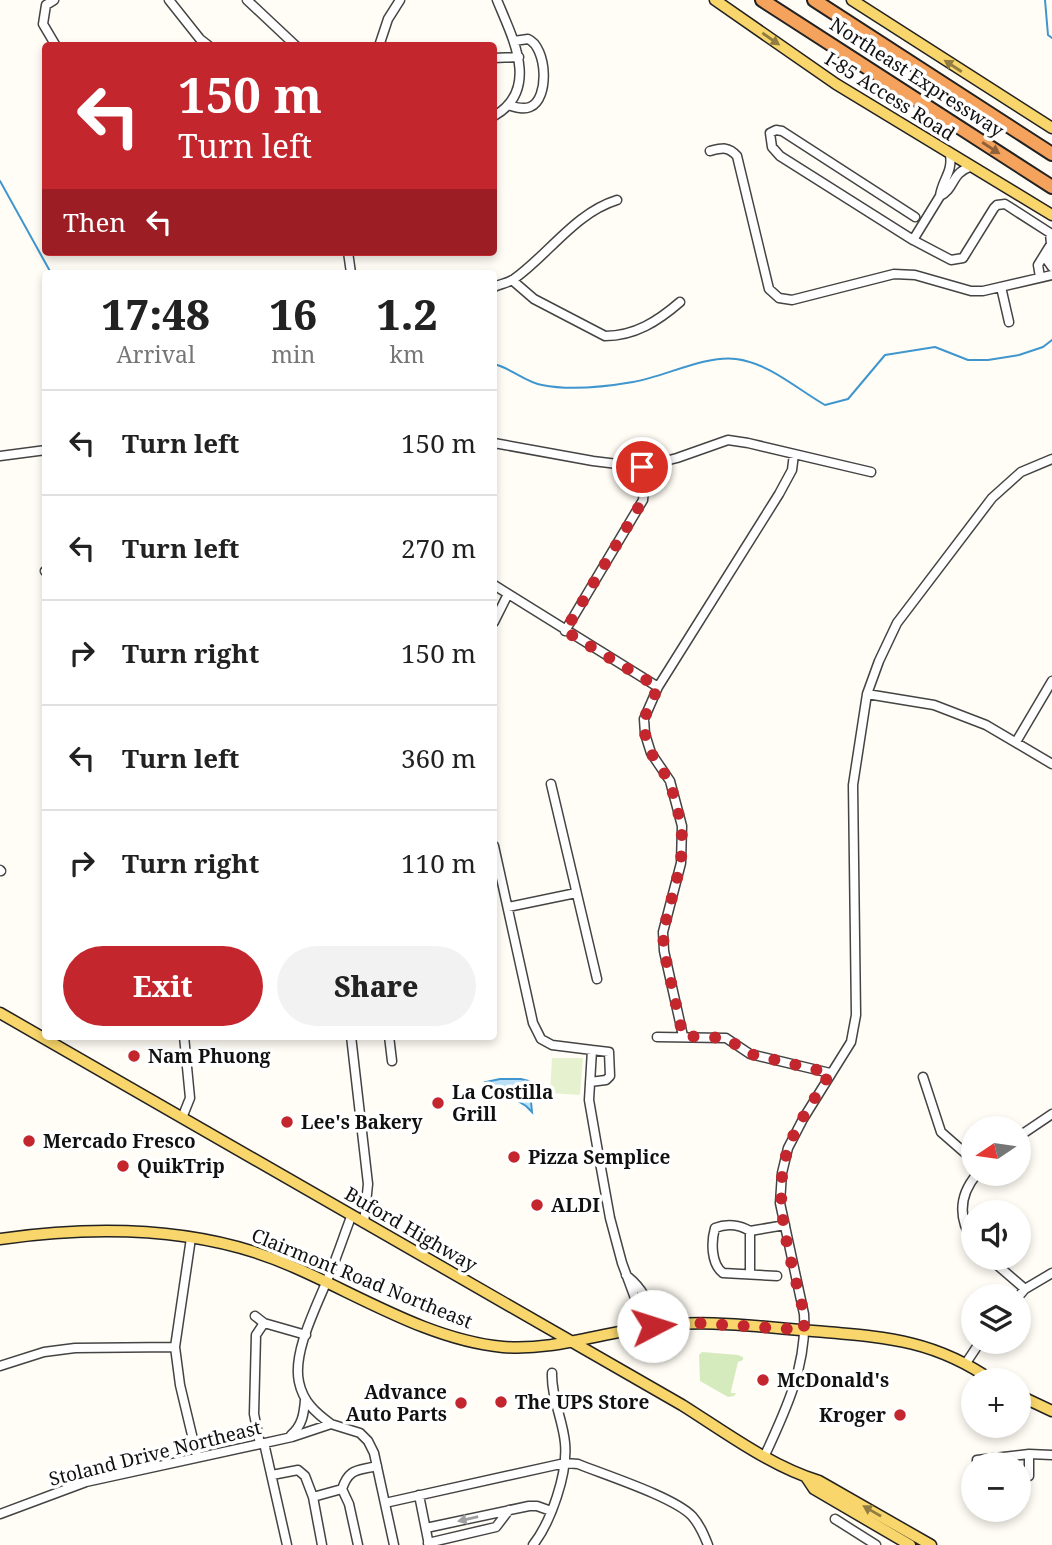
<!DOCTYPE html>
<html lang="en">
<head>
<meta charset="utf-8">
<style>
  body { margin:0; font-family:"Noto Serif",serif; background:#f2f2f2; color:#222; height:100vh; display:flex; flex-direction:column; font-size:26px; white-space:nowrap }
  * { box-sizing:border-box; margin:0 }
  p { font-size:23px; color:#767676 }
  .icon { flex:none; width:38px; height:38px; fill:none; stroke:currentColor; stroke-width:2; stroke-linecap:round; stroke-linejoin:round }
  .map { position:relative; flex:1; overflow:hidden }
  .side { position:absolute; left:42px; top:270px; width:455px; height:770px; display:flex; flex-direction:column; background:#fff; border-radius:7px; box-shadow:0 4px 10px #0003 }
  .side>* { flex:none }
  .guide { position:absolute; left:42px; top:42px; width:455px; height:214px; border-radius:7px; box-shadow:0 4px 10px #0003; background:#c4262e; color:#fff; overflow:hidden }
  .needle { width:46px; rotate:257deg }
  .fabs { position:absolute; left:961px; top:1116px; display:grid; gap:14px }
  .fabs a { display:grid; place-items:center; width:70px; height:70px; border-radius:50%; background:#fff; box-shadow:0 4px 10px #0003; font-size:35px }
  .pin { position:absolute; display:grid; place-items:center; width:60px; height:60px; color:#fff; margin:-30px; border:4px solid #fff; border-radius:50%; box-shadow:0 2px 7px #0007 }
  .me { position:absolute; width:77px; margin:-38px; rotate:85deg; stroke-linejoin:round; filter:drop-shadow(0 0 5px #0008) }
  .turn { display:flex; align-items:center; gap:24px; height:147px; padding:0 21px; font-size:32px }
  .turn .icon { width:91px; height:91px; stroke-width:2.5 }
  .turn b { display:block; font-size:49px; line-height:60px }
  .then { display:flex; align-items:center; height:66px; padding:0 21px; background:#0003; gap:14px; font-size:26px }
  .eta { display:flex; justify-content:space-evenly; align-items:center; height:119px; text-align:center }
  .eta b { font-size:42px; font-weight:800; line-height:49px }
  .primary-button { display:flex; gap:14px; margin-top:auto; padding:14px 21px }
  .primary-button a { flex:1; height:80px; border-radius:42px; background:#c4262e; color:#fff; font-size:28px; font-weight:800; line-height:80px; text-align:center }
  .primary-button a+a { background:#f2f2f2; color:#222 }
  ul { padding:0; list-style:none }
  li { display:flex; align-items:center; gap:21px; height:105px; padding:0 21px; border-top:2px solid #e0e0e0 }
  li div { flex:1 }
  li b { display:block; font-size:26px }
  li em { font-style:normal }
  .map>svg:first-child { display:block }
</style>
</head>
<body>
<div class="map">
<svg width="1052" height="1545" viewBox="0 0 1052 1545">
  <rect width="100%" height="100%" fill="#fffdf5"/>
  <!-- green -->
  <path fill="#d5ebbd" d="M702,1352L738,1355L743,1357V1360L738,1362L731,1391V1393H736L734,1396L728,1397L700,1381L699,1355Z"/>
  <!-- pitch -->
  <path fill="#e6f2cf" d="M552,1058H583L580,1095L550,1093Z"/>
  <!-- water -->
  <path fill="#b9e0f7" stroke="#3f96cf" stroke-width="2" d="M500,1079H521L529,1081L532,1112L526,1106L486,1082Z"/>
  <g fill="none" stroke-linecap="round" stroke-linejoin="round">
    <!-- stream -->
    <path stroke="#3f96cf" stroke-width="2" d="M1045,0L1048,35L1052,38
      M0,181L51,273
      M494,364C511,368 525,382 542,385C571,391 604,387 633,382C664,377 705,355 736,359C769,363 797,389 825,405L848,399L885,355L935,347L968,360H988L1019,355L1043,347L1052,340"/>
    <!-- minor casing -->
    <g stroke="#444" stroke-width="11">
      <path id="minor" d="M54,0L46,5L43,24L56,46
        M169,0L200,39L209,46
        M247,0L296,46
        M379,46L388,19L400,0
        M494,58L519,57
        M508,105C515,107 523,110 530,107C550,99 547,47 528,39L514,41
        M494,116C541,89 512,37 497,0
        M710,151C722,148 728,146 737,156L769,289L779,298L792,300L894,274L915,275L971,291H983L1052,275
        M940,196C955,189 951,173 970,167
        M915,217L782,131L776,130L770,133L772,147L780,156L913,240L940,196C942,180 953,172 950,155
        M913,240L951,260L963,258L994,208L997,205L1005,204L1050,233L1051,244L1038,265L1040,277
        M348,252L351,273
        M1052,253L1047,260L1052,267
        M512,280L534,299L605,336C635,336 658,321 680,302
        M494,287C500,284 508,283 514,279C549,254 575,213 617,200
        M1001,287L1009,322
        M494,443L593,461L642,467L677,458L728,440L748,443L871,472
        M0,456L46,450
        M45,571L46,572
        M494,585L658,687
        M494,622L508,594
        M565,631L643,500L645,479L642,467
        M867,694L934,705L986,725L1052,764
        M1016,742L1052,681
        M551,784L597,979
        M494,846L533,1023L541,1039L552,1045L592,1050L589,1100L597,1146L610,1218L622,1263L635,1298L640,1328
        M0,870L1,871
        M508,907L576,893
        M351,1036L368,1184L364,1223
        M389,1036L392,1061
        M683,1036L664,951L663,932L681,863L682,826L670,781L651,753L645,734L644,719L658,687L779,494L792,470L794,454
        M657,1037L726,1038L750,1054L830,1073
        M923,1077L941,1132L973,1160
        M590,1082L606,1080L610,1076L609,1052L592,1050
        M182,1118L190,1098L184,1036
        M1018,1137L1052,1114
        M750,1231V1274
        M191,1238L175,1347L180,1385L197,1456
        M973,1242C958,1218 959,1195 977,1174
        M989,1258L1025,1289L1052,1273
        M626,1275C647,1292 647,1301 651,1326
        M777,1276L723,1273C711,1264 711,1242 715,1228C727,1223 740,1225 750,1231L785,1225
        M1018,1297L1025,1289
        M255,1316L264,1323
        M966,1363L980,1342
        M0,1366L44,1352L75,1348L175,1347
        M331,1424C316,1413 303,1402 299,1382C292,1351 319,1302 330,1273C338,1254 344,1235 351,1217
        M291,1435C302,1426 304,1414 305,1400
        M264,1443L287,1545
        M260,1444L254,1414L256,1335L264,1323L306,1335
        M765,1455C786,1410 807,1365 804,1314L780,1203L782,1173L788,1148L803,1119L851,1042L856,1015L853,785L867,694L879,661L897,623L992,498L1021,472L1052,459
        M977,1465V1460L1029,1454L1052,1455
        M272,1475L298,1470L305,1476L313,1497L342,1489C349,1468 357,1471 377,1466
        M1018,1477L1029,1476V1454
        M342,1489L349,1504L358,1545
        M419,1495L429,1545
        M313,1497L322,1545
        M385,1503L565,1463L578,1464C605,1475 674,1497 692,1516C700,1525 704,1535 708,1545
        M0,1514L86,1482L292,1437L331,1424L360,1433L368,1441L374,1453L394,1545
        M835,1519L876,1545
        M426,1528L529,1506H537L551,1511
        M428,1543L496,1527L509,1510
        M533,1545C551,1522 568,1473 565,1443C563,1420 551,1397 552,1373"/>
    </g>
    <!-- major casing -->
    <g stroke="#222" stroke-width="13">
      <path id="major" d="M715,0L836,84L1052,215
        M852,0L1052,128
        M0,1013L682,1405C725,1432 770,1466 819,1481L931,1545
        M0,1239C99,1225 204,1226 296,1268C362,1297 430,1340 503,1347C553,1351 600,1333 649,1327C700,1319 752,1326 802,1330C876,1337 929,1336 993,1381
        M1018,1395L1052,1411
        M806,1477L814,1489L910,1545"/>
    </g>
    <!-- highway casing -->
    <g stroke="#222" stroke-width="16">
      <path id="highway" d="M762,0L1052,187
        M814,0L1052,154"/>
    </g>
    <!-- minor -->
    <use href="#minor" stroke="#fff" stroke-width="8"/>
    <!-- major -->
    <use href="#major" stroke="#f9d66b" stroke-width="10"/>
    <!-- highway -->
    <use href="#highway" stroke="#f5a25d" stroke-width="12"/>
  </g>
  <!-- one-way arrows -->
  <defs><path id="oneway-solid" d="M-6-.8H1V-3.2L6.5 0L1 3.2V.8H-6Z" transform="scale(1.75)"/></defs>
  <g fill="#917d42">
    <use href="#oneway-solid" transform="translate(771 39) rotate(35)"/>
    <use href="#oneway-solid" transform="translate(953 66) rotate(-147)"/>
    <use href="#oneway-solid" transform="translate(872 1511) rotate(-150)"/>
  </g>
  <use fill="#8e613b" href="#oneway-solid" transform="translate(991 148) rotate(33)"/>
  <use fill="#a0a0a0" href="#oneway-solid" transform="translate(468 1519) rotate(167)"/>
  <g fill="none" stroke-linecap="round" stroke-linejoin="round">
    <!-- route -->
    <path stroke="#c4262e" stroke-width="12" stroke-dasharray="0 21.6" d="M642,467L645,479L643,500L565,631L658,687L644,719L645,734L651,753L670,782L682,827L681,863L663,932L664,951L683,1036L726,1038L750,1054L830,1073C816,1098 797,1122 788,1149C770,1202 792,1261 804,1314V1330L697,1323L653,1326"/>
  </g>
  <!-- markers -->
  <g fill="#c4262e" stroke="#fff" stroke-width="2.5">
    <circle cx="134" cy="1056" r="7"/>
    <circle cx="438" cy="1103" r="7"/>
    <circle cx="287" cy="1122" r="7"/>
    <circle cx="29" cy="1141" r="7"/>
    <circle cx="514" cy="1157" r="7"/>
    <circle cx="123" cy="1166" r="7"/>
    <circle cx="537" cy="1205" r="7"/>
    <circle cx="763" cy="1380" r="7"/>
    <circle cx="501" cy="1402" r="7"/>
    <circle cx="461" cy="1403" r="7"/>
    <circle cx="900" cy="1415" r="7"/>
  </g>
  <g text-anchor="middle" dominant-baseline="central" stroke-width="7" stroke-linejoin="round" paint-order="stroke">
    <!-- street labels -->
    <g font-size="19" fill="#111" stroke="#fff">
      <text transform="translate(917 77) rotate(33)">Northeast Expressway</text>
      <text transform="translate(890 96) rotate(32)">I-85 Access Road</text>
      <text transform="translate(411 1229) rotate(30)">Buford Highway</text>
      <text transform="translate(362 1278) rotate(22)">Clairmont Road Northeast</text>
      <text transform="translate(155 1453) rotate(-14)">Stoland Drive Northeast</text>
    </g>
    <!-- poi labels -->
    <g font-size="19" font-weight="bold" fill="#111" stroke="#fff" text-anchor="start">
      <text x="148" y="1056">Nam Phuong</text>
      <text x="452" y="1092">La Costilla<tspan x="452" dy="22">Grill</tspan></text>
      <text x="301" y="1122">Lee's Bakery</text>
      <text x="43" y="1141">Mercado Fresco</text>
      <text x="528" y="1157">Pizza Semplice</text>
      <text x="137" y="1166">QuikTrip</text>
      <text x="551" y="1205">ALDI</text>
      <text x="777" y="1380">McDonald's</text>
      <text x="447" y="1392" text-anchor="end">Advance<tspan x="447" dy="22">Auto Parts</tspan></text>
      <text x="515" y="1402">The UPS Store</text>
      <text x="886" y="1415" text-anchor="end">Kroger</text>
    </g>
  </g>
</svg>
<div class="fabs">
<a><svg class="needle" viewBox="-14 -14 28 28"><path d="M0-13l5 13h-10z" fill="#e53935"/><path d="M0 13l5-13h-10z" fill="#767676"/></svg></a>
<a><svg class="icon" aria-label="sound" viewBox="0 0 24 24"><path d="M4 9h4l5-4v14l-5-4H4zM17 9q2 3 0 6"/></svg></a>
<a><svg class="icon" aria-label="layers" viewBox="0 0 24 24"><path d="M12 4l9 5-9 5-9-5zM3 14l9 5 9-5"/></svg></a>
<a>+</a>
<a>−</a>
</div>
<div class="pin" style="left:642px;top:467px;background:#d93025"><svg class="icon" aria-label="arrive" viewBox="0 0 24 24"><path d="M6 21V4h12l-3 4 3 4H6"/></svg></div>
<svg class="me" style="left:653px;top:1326px" viewBox="-20 -20 40 40"><circle r="19" fill="#fff"/><path d="M0-13L10 11 0 6-10 11z" fill="#c4262e"/></svg>
<div class="guide">
<div class="turn"><svg class="icon" aria-label="left" viewBox="0 0 24 24"><path d="M17 20v-9H6M10 6l-5 5 5 5"/></svg><div><b>150 m</b>Turn left</div></div>
<div class="then">Then<svg class="icon" aria-label="left" viewBox="0 0 24 24"><path d="M17 20v-9H6M10 6l-5 5 5 5"/></svg></div>
</div>
<section class="side">
<div class="eta">
<div><b>17:48</b><p>Arrival</p></div>
<div><b>16</b><p>min</p></div>
<div><b>1.2</b><p>km</p></div>
</div>
<ul>
<li><svg class="icon" aria-label="left" viewBox="0 0 24 24"><path d="M17 20v-9H6M10 6l-5 5 5 5"/></svg><div><b>Turn left</b></div><em>150 m</em></li>
<li><svg class="icon" aria-label="left" viewBox="0 0 24 24"><path d="M17 20v-9H6M10 6l-5 5 5 5"/></svg><div><b>Turn left</b></div><em>270 m</em></li>
<li><svg class="icon" aria-label="right" viewBox="0 0 24 24"><path d="M7 20v-9h11M14 6l5 5-5 5"/></svg><div><b>Turn right</b></div><em>150 m</em></li>
<li><svg class="icon" aria-label="left" viewBox="0 0 24 24"><path d="M17 20v-9H6M10 6l-5 5 5 5"/></svg><div><b>Turn left</b></div><em>360 m</em></li>
<li><svg class="icon" aria-label="right" viewBox="0 0 24 24"><path d="M7 20v-9h11M14 6l5 5-5 5"/></svg><div><b>Turn right</b></div><em>110 m</em></li>
</ul>
<div class="primary-button"><a>Exit</a><a>Share</a></div>
</section>
</div>
</body>
</html>
